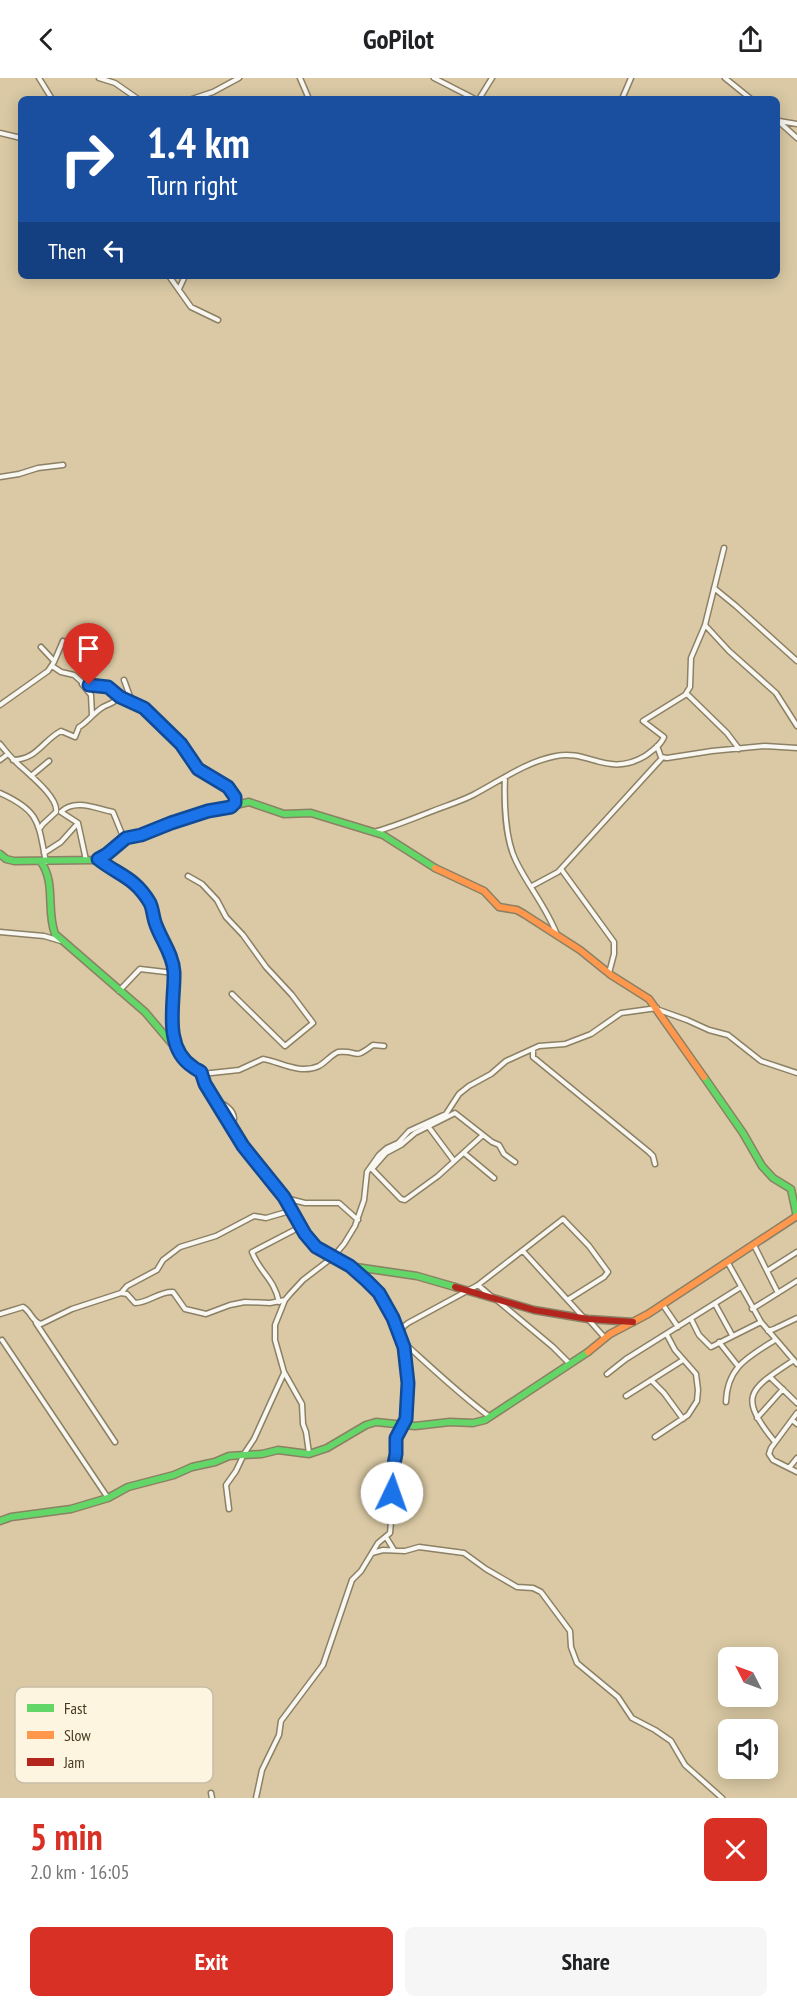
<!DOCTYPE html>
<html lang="en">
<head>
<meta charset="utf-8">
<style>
  body { margin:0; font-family:"PT Sans Narrow",sans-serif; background:#f6f6f6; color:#202124; height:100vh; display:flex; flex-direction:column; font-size:22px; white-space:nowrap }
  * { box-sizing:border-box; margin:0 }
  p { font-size:20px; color:#757577 }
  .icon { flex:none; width:33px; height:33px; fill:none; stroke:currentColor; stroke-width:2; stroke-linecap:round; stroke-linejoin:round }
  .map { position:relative; height:1720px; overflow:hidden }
  .details { display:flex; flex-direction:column; background:#fff; flex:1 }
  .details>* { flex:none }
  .top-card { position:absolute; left:18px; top:18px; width:762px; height:183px; border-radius:9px; box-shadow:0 3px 15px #0003; background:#1a4fa0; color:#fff; overflow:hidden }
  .needle { width:39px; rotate:312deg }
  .tools { position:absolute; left:718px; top:1569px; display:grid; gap:12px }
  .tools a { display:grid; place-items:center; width:60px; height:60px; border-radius:9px; background:#fff; box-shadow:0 3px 15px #0003; font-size:30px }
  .pin { position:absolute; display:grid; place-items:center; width:51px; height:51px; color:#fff; margin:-62px -26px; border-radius:50% 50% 50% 0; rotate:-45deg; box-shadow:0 0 6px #0007 }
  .pin .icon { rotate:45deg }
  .me { position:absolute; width:66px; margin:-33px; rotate:3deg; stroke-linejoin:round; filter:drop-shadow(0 0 4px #0008) }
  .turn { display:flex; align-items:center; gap:21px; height:126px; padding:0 30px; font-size:27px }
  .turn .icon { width:78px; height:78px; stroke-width:2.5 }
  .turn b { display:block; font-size:42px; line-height:51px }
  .then { display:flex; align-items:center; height:57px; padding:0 30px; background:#0003; gap:12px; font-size:22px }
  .round { display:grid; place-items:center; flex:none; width:63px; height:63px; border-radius:9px; background:#f6f6f6 }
  .summary { display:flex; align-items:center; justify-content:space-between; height:102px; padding:0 30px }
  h1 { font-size:36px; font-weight:800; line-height:45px; color:#d93025 }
  .primary-button { display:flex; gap:12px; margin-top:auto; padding:12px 30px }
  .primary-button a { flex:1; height:69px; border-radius:9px; background:#d93025; color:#fff; font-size:24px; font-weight:800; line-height:69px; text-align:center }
  .primary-button a+a { background:#f6f6f6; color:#202124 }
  header { display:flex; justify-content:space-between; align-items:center; height:78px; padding:0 30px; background:#fff; font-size:27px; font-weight:800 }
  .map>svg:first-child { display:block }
</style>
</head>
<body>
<header><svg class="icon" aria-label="back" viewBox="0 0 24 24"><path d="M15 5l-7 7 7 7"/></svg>GoPilot<svg class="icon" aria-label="share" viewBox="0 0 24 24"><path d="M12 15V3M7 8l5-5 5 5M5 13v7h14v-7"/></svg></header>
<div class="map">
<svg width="797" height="1720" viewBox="0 0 797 1720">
  <rect width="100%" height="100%" fill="#dac9a4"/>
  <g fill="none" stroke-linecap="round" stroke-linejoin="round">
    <!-- street casing -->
    <g stroke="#8c8065" stroke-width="7">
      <path id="street" d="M39,0L52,21
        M99,0L115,5L138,21
        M300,0L309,21
        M434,0L475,21
        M725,0L751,21
        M192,21L213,14L239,0
        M479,21L492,0
        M622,21L631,0
        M777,42L797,60
        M779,43L797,46
        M0,55L21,60
        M169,198L191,229L218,242
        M179,211L185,198
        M0,399L19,396L38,390L63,387
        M714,510L736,528L797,583
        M705,547L729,573L776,615L797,648
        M41,569L54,583
        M52,588L61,594L74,597L84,606L108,609L123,621L144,629L181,666L198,691L228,709L235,719L234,727
        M124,602L132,624
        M82,606L91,617L92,637
        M687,616L727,655L739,671
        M0,627L48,593L54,584L63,563
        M0,666C5,672 10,679 16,684C26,694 59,719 56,734L43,746L40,750
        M657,668L661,679L667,680L712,673L765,668L797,670
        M0,682L8,676
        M13,682C38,681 42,663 61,653L75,659L79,649C88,644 93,635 103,629C110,625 115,626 118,617
        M31,698L49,683
        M505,699C504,723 505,761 516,783C528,808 547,830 557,857
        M0,715C40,733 38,744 46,784
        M61,734C75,720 97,731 113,734L124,761
        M61,734L78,745L86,782
        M374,754C393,749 412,741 430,734C445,728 459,724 473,717C500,703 525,684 556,678C588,671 608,700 645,678C652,673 661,667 664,659L643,643L685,617L690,609L691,580L705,547L724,470
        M44,775L61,764L78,745
        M98,781L134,804L150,825L155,844L165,864L173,888L174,920L171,943L178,971
        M561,791L614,864V876L609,895
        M188,798L202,806L217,822L226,839L243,857L266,889L292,917L313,945L285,968L232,916
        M532,808L558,794L662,680
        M0,854L44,858L61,863
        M119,913L140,891L174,895
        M659,932L687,942L709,952L728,957L761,983L797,995
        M533,971V979L649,1074L653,1078L655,1086
        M202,996L239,992L263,981C281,984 300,997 319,988C326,984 331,977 338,974C360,972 352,983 373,967L384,968
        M217,1024C225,1026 234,1032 234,1041L231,1046
        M428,1048L454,1083
        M464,1075L494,1100
        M371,1090L401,1121L405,1122L438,1098L483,1057
        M372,1091L386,1075L401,1067L415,1055L455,1035L492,1064L499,1067L504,1076L515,1084
        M285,1120L305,1125H339L358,1142
        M754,1167L778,1215
        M523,1173L584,1240
        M728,1185L761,1244L797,1286
        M767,1193L797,1174
        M478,1207L492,1219
        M121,1215L127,1208L157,1192L163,1182L180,1169L216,1158L254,1138L266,1140L290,1133
        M498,1223L553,1269L570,1286
        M279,1224C274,1200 260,1195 252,1174L300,1149
        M715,1226L732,1257
        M663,1227L678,1249
        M752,1231L797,1203
        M0,1236L23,1229C31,1233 32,1244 41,1246L72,1231L121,1215L127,1216L135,1225C149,1225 159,1213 173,1214L185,1231L206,1236L230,1227L245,1224L270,1225L285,1222
        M588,1241L605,1260
        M691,1241L699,1257L711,1269L761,1244
        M36,1245L115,1364
        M768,1253L774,1251L797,1240
        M401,1259L403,1249L408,1245L478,1207L563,1141L589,1168L608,1194L604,1199L569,1221
        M2,1262L108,1420
        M403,1264C431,1289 459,1316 490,1339
        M719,1264L738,1288
        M607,1296L626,1281L741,1209
        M770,1299L797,1325
        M651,1302L664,1315L683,1341
        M626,1318L683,1282
        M726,1324C727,1289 748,1279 775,1262
        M797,1335L771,1370L769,1376L773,1382L797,1394
        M757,1340L783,1311
        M792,1342L797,1346
        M655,1359L688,1337L697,1323L698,1312L696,1296L675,1272L667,1257
        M775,1364C737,1317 749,1312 794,1282
        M309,1375L306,1354L303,1346L302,1326L284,1294L275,1262V1247L285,1222L290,1216L303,1202L333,1179L344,1166L355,1148L364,1122L367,1094L379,1077L387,1070L398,1065L409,1053L446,1036L459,1016L469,1008L491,996L506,983L539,968L565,966L591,956L621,935L657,930
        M789,1390L797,1380
        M229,1431L226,1407L236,1393L244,1376L254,1361L284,1295
        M386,1459L394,1472
        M372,1475L383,1472L405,1473L419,1469L464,1475L486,1491L517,1509L533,1510L541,1514L570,1553L571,1569L577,1585L618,1619L632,1640L655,1652L671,1663L685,1687L722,1720
        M211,1715L212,1720
        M256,1720L262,1692L279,1657L281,1643L323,1587L352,1502L361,1493L378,1465L390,1455L391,1444L400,1434C386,1413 394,1399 396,1377C397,1370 395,1364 397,1358C399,1351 405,1346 406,1338C408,1331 406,1326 406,1319C407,1315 408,1310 408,1306C408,1261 389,1215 351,1190"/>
    </g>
    <!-- fast casing -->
    <g stroke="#8c8065" stroke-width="9">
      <path id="fast" d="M0,776L6,781L14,783L94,782L107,776L126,760L141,757L208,733L249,724L284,736L311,735L383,757L435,790
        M41,784C56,805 46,832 55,856L145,934L190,987L201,994L203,1003L243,1068L283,1119L305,1156L316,1169L349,1188L417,1198L455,1209
        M704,999L743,1055L762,1088L773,1100L791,1111L797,1139
        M0,1443L11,1439L71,1431L108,1420L128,1409L174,1397L192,1389L215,1384L229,1378L262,1376L278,1372L309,1376L327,1370L366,1347L376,1344L415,1348L450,1344L473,1345L485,1342L588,1274"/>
    </g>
    <!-- slow casing -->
    <g stroke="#8c8065" stroke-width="9">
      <path id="slow" d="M435,790L484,813L499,829L517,832L524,836L580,872L611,897L649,921L704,999
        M588,1274L610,1256L648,1236L797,1138"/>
    </g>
    <!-- jam casing -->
    <g stroke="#8c8065" stroke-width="9">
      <path id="jam" d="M455,1209L534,1232L588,1241L633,1244"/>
    </g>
    <!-- street -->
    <use href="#street" stroke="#f9f7f1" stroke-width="4"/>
    <!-- fast -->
    <use href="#fast" stroke="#63d668" stroke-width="6"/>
    <!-- slow -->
    <use href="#slow" stroke="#ff974d" stroke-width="6"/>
    <!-- jam -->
    <use href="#jam" stroke="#b3261e" stroke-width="6"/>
  </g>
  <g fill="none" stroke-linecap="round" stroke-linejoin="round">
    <!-- route casing -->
    <g stroke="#114b97" stroke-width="15">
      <path id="route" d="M89,607L108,609L120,619L144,630L181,666L198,691L228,709L235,719V725L231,729L208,733L171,745L141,757L126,760L107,776L98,781C118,797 135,799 150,825C153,831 153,840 156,847C162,863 173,877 174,894C175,924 162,969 193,989C195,991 198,992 201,994L205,1006L243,1068L284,1119L305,1156L316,1169L350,1188L367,1203L379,1215L393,1240L404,1269L408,1305L406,1341L396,1360V1376L393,1391L392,1415"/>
    </g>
    <!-- route -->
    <use href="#route" stroke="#1a73e8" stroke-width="10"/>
  </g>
  <!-- legend -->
  <rect x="15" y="1609" width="198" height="96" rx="9" fill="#fef5e1" stroke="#c7bda6" stroke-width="1.5"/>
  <rect x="27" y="1626" width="27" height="8" fill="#63d668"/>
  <rect x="27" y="1653" width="27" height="8" fill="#ff974d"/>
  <rect x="27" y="1680" width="27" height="8" fill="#b3261e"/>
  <g font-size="16" fill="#46391d">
    <text x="64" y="1636">Fast</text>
    <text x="64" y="1663">Slow</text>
    <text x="64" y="1690">Jam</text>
  </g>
</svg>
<div class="tools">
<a><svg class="needle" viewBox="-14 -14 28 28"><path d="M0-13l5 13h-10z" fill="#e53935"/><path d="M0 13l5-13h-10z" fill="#757577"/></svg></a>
<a><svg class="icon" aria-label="sound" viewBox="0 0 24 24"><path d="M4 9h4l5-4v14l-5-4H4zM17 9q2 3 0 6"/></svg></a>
</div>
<div class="pin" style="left:89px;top:607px;background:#d93025"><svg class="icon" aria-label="arrive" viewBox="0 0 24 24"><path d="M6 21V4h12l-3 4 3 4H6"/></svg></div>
<svg class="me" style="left:392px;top:1415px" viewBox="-20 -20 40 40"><circle r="19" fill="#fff"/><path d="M0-13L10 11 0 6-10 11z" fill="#1a73e8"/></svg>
<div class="top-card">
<div class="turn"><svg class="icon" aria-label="right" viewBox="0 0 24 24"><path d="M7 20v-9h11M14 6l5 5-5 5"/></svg><div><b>1.4 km</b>Turn right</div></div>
<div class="then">Then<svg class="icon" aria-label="left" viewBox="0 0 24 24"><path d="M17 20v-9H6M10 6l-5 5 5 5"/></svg></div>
</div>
</div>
<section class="details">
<div class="summary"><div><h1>5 min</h1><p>2.0 km · 16:05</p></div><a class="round" style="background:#d93025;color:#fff"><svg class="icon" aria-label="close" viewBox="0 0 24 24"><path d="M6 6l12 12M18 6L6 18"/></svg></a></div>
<div class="primary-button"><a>Exit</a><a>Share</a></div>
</section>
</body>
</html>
